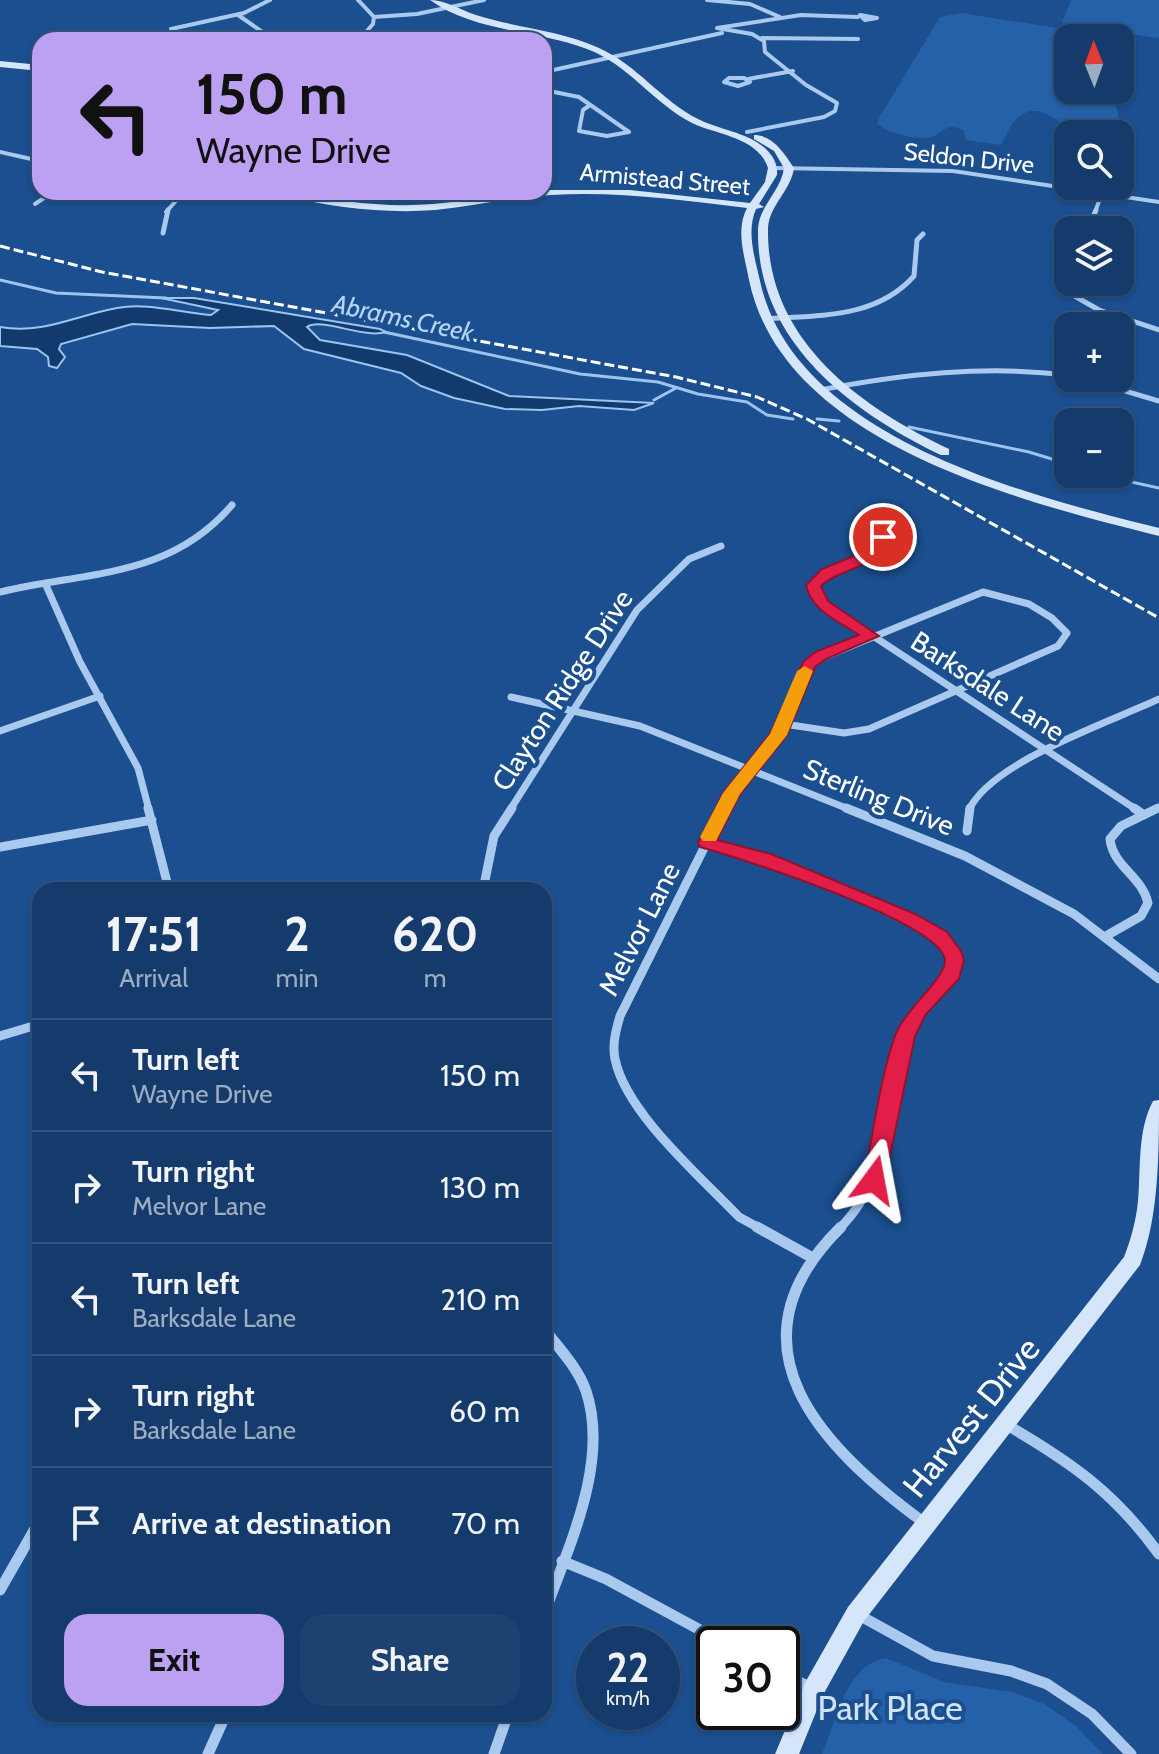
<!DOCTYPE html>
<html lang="en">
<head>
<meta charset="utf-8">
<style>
  body { margin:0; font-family:Cabin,sans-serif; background:#1d4271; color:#f1f3f6; height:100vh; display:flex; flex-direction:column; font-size:30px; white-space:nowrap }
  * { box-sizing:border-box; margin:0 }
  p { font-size:26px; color:#9dadc1 }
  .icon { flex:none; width:44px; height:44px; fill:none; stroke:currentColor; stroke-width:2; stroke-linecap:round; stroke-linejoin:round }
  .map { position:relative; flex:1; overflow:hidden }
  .drawer { position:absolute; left:32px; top:882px; width:520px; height:840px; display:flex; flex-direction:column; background:#143b6b; border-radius:24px; box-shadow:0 2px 6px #0004,0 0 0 2px #33557e }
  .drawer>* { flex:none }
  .guide { position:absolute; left:32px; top:32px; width:520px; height:168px; border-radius:24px; box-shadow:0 2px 6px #0004,0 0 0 2px #33557e; background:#bca0f2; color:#111; overflow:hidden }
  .needle { width:52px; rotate:359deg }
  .fabs { position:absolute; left:1054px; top:24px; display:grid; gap:16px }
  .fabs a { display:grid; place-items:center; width:80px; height:80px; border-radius:16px; background:#143b6b; box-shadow:0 2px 6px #0004,0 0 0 2px #33557e; font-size:40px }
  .speed { position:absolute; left:576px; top:1626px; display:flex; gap:16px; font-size:40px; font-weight:700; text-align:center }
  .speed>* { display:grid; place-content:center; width:104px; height:104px; border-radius:50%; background:#143b6b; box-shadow:0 2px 6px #0004,0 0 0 2px #33557e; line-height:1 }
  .speed small { font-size:20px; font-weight:400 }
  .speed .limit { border:4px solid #111; border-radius:12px; background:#fff; color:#111 }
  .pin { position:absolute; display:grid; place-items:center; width:68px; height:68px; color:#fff; margin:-34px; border:4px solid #fff; border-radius:50%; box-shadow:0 2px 8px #0007 }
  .me { position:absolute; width:88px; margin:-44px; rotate:13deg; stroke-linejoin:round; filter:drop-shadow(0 0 6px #0008) }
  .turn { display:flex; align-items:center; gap:28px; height:168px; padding:0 32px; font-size:36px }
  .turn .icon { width:104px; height:104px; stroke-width:2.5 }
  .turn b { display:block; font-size:56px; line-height:68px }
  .eta { display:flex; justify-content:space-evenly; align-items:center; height:136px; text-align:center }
  .eta b { font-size:48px; font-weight:700; line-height:56px }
  .action { display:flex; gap:16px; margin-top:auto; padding:16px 32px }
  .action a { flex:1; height:92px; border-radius:24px; background:#bca0f2; color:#111; font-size:32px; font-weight:700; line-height:92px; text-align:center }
  .action a+a { background:#1d4271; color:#f1f3f6 }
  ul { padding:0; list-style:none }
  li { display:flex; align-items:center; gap:24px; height:112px; padding:0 32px; border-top:2px solid #33557e }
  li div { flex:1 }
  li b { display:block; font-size:30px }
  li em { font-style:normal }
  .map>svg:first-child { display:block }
</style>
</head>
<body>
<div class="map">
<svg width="1159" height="1754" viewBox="0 0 1159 1754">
  <rect width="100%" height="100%" fill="#1b4f8f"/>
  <!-- green -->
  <path fill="#2461a8" d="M1075,0H1159V38L1069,26L1062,22L1071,1Z
    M962,13L1119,38H1068V90H1111C1114,111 1127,116 1109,134H1076C1059,121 1034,97 1014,122C1008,129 1006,137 1001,145L966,140L963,130C947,123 947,129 934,136C921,142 885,133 877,123L879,118L940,17Z
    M886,1658L944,1682L1012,1692L1044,1704L1076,1726L1103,1754H822C836,1722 846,1664 886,1658Z"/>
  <!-- water -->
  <path fill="#123a6d" stroke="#9cc4f0" stroke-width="2" d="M161,298H194L380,329L386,332C364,339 321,317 307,327L320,340L407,355L509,396L654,403L634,410L579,406L542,410L505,409L454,398L421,386L401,373L304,349L274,326L210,328L132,324L61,344L59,349L65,357L57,368L49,366L48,357L37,349L0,346V327C42,335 77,315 117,308C148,302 180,313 211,315L218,310Z"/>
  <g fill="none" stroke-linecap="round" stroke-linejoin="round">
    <!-- stream -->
    <path stroke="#9cc4f0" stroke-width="3" d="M0,280L56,293L166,298
      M384,332L580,374L658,382L698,394L747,402L767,415L793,419
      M654,400L676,388
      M817,419L839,421
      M909,427L1029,452L1068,464
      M1095,474L1159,488"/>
    <!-- street-far4 -->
    <path stroke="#a9c9ee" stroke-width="4" d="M358,0L374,17
      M707,0L750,4L780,17
      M238,15L274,40
      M860,15L877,18L865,20Z
      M374,17L417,14L484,0
      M171,29L244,13L270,0
      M762,38L858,39
      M359,40L373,24L374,17
      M472,40H492
      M544,72L722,33
      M729,78H744L750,82L738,86L724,82Z
      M748,79L793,71
      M544,90L579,97L629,132L607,136L579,131L583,110L590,105
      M747,132L824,117L835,111L837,103L806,85L765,52L764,41L752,34L717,28L801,15L858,17
      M0,152L40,161
      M774,168L953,171L1159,202
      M274,192L286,194
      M35,204L53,192
      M166,212L184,192
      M1095,212L1102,193"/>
    <!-- street-far3 -->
    <path stroke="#a9c9ee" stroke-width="5" d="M1088,230L1096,210
      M163,233L168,210
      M1068,280L1071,294L1099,310L1159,330
      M765,319C818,315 876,319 914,276L917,240L923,234
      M1082,378L1159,401
      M820,390C903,374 984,365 1068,375"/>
    <!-- street-far2 -->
    <path stroke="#a9c9ee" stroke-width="7" d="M883,537C879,568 826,562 813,588L817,599L1137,810
      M45,583L80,662L138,768L149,810
      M0,592C87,571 169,579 232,505
      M511,697L640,726L851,810
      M0,731L100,696
      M510,810L637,610L689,559L721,546
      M723,810L732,793L778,735L812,662L983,592L1029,604L1052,618L1067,633L1058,646L869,729L844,733L784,724
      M969,810C991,762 1110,722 1159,699
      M1154,810L1159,808"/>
    <!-- street-far1 -->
    <path stroke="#a9c9ee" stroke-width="9" d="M148,808L169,890
      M724,808L620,1016C616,1030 612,1044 615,1059C626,1113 700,1176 739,1217L761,1229
      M846,808L965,856L1074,914L1159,979
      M1134,808L1144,815
      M967,831L970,808
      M707,843C749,854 953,917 954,962C955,988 923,1000 911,1020C903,1033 899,1050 896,1066C883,1128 887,1181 839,1229
      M0,847L152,820
      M483,890L494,836L512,808
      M1106,936L1141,916L1148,903C1142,876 1113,867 1110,839L1121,826L1158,808
      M0,1036L40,1024"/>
    <!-- street -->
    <path stroke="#a9c9ee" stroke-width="11" d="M757,1227L811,1257
      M841,1227C721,1345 821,1448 926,1524
      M544,1329C559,1348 578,1368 586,1391C610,1462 568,1548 544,1614
      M1007,1425C1071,1462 1115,1493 1159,1554
      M562,1561L606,1579L726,1644
      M0,1590L40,1520
      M857,1614L933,1656L1011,1671L1047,1684L1092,1714L1131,1754
      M782,1674L814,1689
      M208,1754L226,1714
      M494,1754L508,1714"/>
    <!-- secondary -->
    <path fill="#d6e6fa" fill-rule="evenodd" d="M430,0C446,0 460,10 476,15C516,28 560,30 599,48C637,65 662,101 698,119C720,130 746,132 765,148C773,156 778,164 777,175L759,204L764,207L756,209C746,232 755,258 760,281C794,437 1026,495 1159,528V536C1020,501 783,443 749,280C745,257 735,231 747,208C682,200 616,191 551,195C512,197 474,206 435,210C384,214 333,207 283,196V192H290C338,201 384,208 433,204C470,201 506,192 544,192V190H630L750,203L765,182L768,168C758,137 717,135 692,123C653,103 628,64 587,49C537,30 474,32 430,0Z
      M0,61L40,65V71L0,67Z
      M754,135C773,135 784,153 794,168C791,191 768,206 768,230C767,340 859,406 949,449V455H941C850,411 756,341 758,229C759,206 781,191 784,168L774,151L754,139Z
      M1159,1100C1159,1153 1159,1217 1140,1265L864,1621L823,1695L799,1754H775L806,1681L848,1607L1124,1257C1131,1239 1136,1221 1138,1201C1141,1169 1137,1131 1153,1101Z"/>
    <!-- rail -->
    <path stroke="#fff" stroke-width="3" stroke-dasharray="10 4" stroke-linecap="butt" d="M0,246L102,272L676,377L757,397L807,419L1159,618"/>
  </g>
  <!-- route -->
  <path fill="#e11d48" stroke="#92132f" stroke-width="2" d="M878,534L890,537C888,565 839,568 821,586L828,601L879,636L826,659L815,667L787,735L740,794L717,840L771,854L915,914L947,932L961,951L964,960L959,979L926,1014L915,1036L885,1180L874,1188L863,1180C874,1133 879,1081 895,1036C904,1010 945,979 945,961C945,923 737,857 700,847L698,843L723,793L770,734L803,662L815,652L859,635C840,622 810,610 806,585L822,569L871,549Z"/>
  <!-- slow -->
  <path fill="#f59e0b" d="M805,666L813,671L787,735L740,794L716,841H703L700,837L723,793L770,734L797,671Z"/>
  <g text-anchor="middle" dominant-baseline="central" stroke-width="8" stroke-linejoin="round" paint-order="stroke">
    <!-- far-street labels -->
    <g font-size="24" fill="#fff" stroke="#1b4f8f">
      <text transform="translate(969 158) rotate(6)">Seldon Drive</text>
      <text transform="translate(665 179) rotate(5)">Armistead Street</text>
    </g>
    <!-- far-water labels -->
    <g font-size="26" font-style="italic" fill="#b5d3f5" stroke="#1b4f8f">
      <text transform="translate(403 318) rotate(12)">Abrams Creek</text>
    </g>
    <!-- street labels -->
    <g font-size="28" fill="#fff" stroke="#1b4f8f">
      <text transform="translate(988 686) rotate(33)">Barksdale Lane</text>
      <text transform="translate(562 690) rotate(-57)">Clayton Ridge Drive</text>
      <text transform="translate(879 797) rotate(22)">Sterling Drive</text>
      <text transform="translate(639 929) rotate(-63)">Melvor Lane</text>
    </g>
    <!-- near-street labels -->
    <g font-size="34" fill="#fff" stroke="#1b4f8f">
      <text transform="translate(971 1417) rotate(-51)">Harvest Drive</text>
    </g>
    <!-- near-park labels -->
    <g font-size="34" fill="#cfe3fa" stroke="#1b4f8f">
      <text x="890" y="1708">Park Place</text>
    </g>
  </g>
</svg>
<div class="fabs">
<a><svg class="needle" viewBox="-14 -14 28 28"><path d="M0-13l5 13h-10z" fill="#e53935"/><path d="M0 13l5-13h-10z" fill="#9dadc1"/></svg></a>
<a><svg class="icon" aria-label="search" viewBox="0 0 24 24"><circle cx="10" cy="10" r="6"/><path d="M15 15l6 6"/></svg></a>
<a><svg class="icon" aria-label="layers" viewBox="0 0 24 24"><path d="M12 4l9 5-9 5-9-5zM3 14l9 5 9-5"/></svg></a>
<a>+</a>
<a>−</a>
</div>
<div class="speed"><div>22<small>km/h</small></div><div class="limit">30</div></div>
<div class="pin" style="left:883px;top:537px;background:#d93025"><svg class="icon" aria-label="arrive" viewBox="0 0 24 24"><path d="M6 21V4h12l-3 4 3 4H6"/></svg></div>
<svg class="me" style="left:874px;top:1180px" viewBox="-20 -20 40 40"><path d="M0-17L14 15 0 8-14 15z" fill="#e11d48" stroke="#fff" stroke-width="4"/></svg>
<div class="guide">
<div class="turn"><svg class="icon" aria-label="left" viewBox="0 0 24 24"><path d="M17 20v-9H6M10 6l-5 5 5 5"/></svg><div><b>150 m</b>Wayne Drive</div></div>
</div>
<section class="drawer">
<div class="eta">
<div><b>17:51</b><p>Arrival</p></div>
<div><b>2</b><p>min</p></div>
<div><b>620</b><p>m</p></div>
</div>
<ul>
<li><svg class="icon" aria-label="left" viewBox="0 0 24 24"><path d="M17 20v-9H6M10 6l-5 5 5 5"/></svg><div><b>Turn left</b><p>Wayne Drive</p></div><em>150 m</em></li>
<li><svg class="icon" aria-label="right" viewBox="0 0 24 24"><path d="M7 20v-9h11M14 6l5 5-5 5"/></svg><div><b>Turn right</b><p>Melvor Lane</p></div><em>130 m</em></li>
<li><svg class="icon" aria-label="left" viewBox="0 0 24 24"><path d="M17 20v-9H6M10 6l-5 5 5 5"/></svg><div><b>Turn left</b><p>Barksdale Lane</p></div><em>210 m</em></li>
<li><svg class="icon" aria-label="right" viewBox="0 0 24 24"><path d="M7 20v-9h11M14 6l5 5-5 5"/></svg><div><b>Turn right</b><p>Barksdale Lane</p></div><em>60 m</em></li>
<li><svg class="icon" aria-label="arrive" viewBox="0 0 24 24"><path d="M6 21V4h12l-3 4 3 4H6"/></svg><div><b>Arrive at destination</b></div><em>70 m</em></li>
</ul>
<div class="action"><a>Exit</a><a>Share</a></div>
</section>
</div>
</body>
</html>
